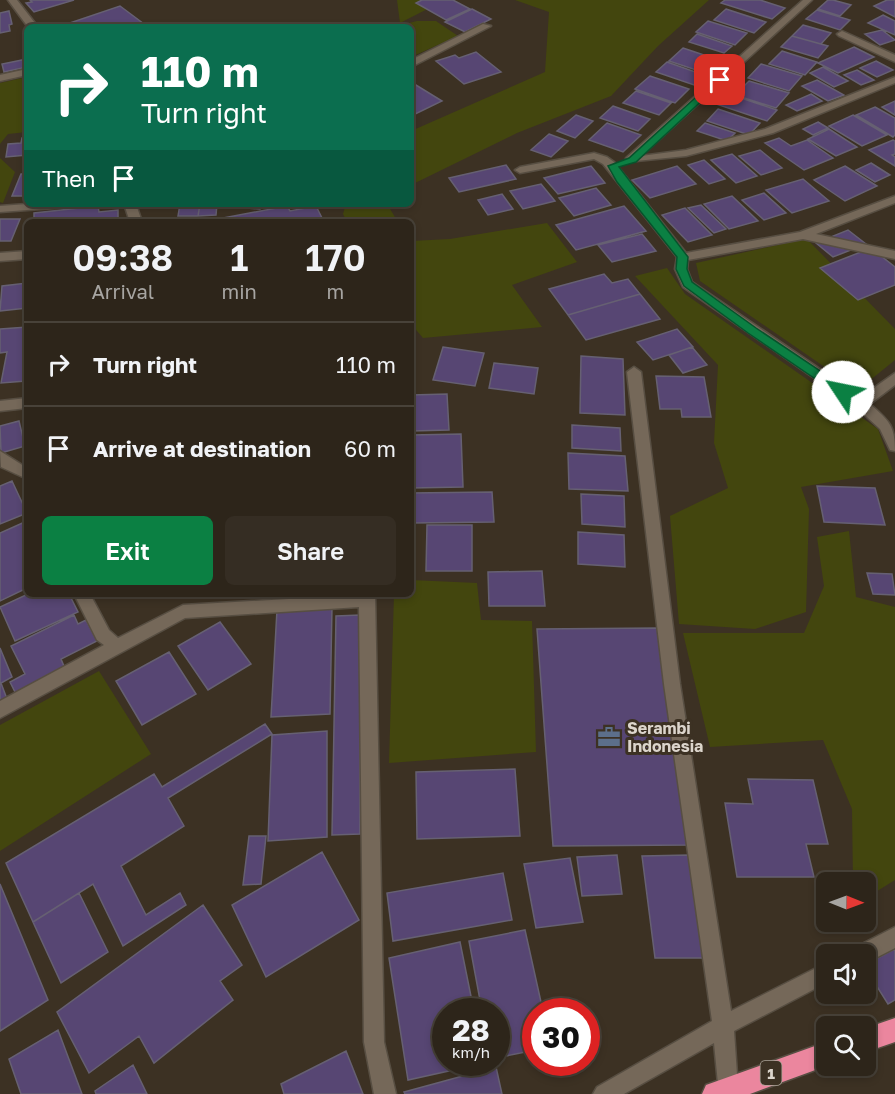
<!DOCTYPE html>
<html lang="en">
<head>
<meta charset="utf-8">
<style>
  body { margin:0; font-family:"Golos Text",sans-serif; background:#352d23; color:#f1f3f6; height:100vh; display:flex; flex-direction:column; font-size:22px; white-space:nowrap }
  * { box-sizing:border-box; margin:0 }
  p { font-size:20px; color:#a7a5a2 }
  .icon { flex:none; width:33px; height:33px; fill:none; stroke:currentColor; stroke-width:2; stroke-linecap:round; stroke-linejoin:round }
  .map { position:relative; flex:1; overflow:hidden }
  .drawer { position:absolute; left:24px; top:219px; width:390px; height:378px; display:flex; flex-direction:column; background:#2d251a; border-radius:9px; box-shadow:0 3px 9px #0003,0 0 0 2px #484239 }
  .drawer>* { flex:none }
  .hud { position:absolute; left:24px; top:24px; width:390px; height:183px; border-radius:9px; box-shadow:0 3px 9px #0003,0 0 0 2px #484239; background:#0b6e4f; color:#fff; overflow:hidden }
  .needle { width:39px; rotate:91deg }
  .fabs { position:absolute; left:816px; top:872px; display:grid; gap:12px }
  .fabs a { display:grid; place-items:center; width:60px; height:60px; border-radius:9px; background:#2d251a; box-shadow:0 3px 9px #0003,0 0 0 2px #484239; font-size:30px }
  .speed { position:absolute; left:432px; top:998px; display:flex; gap:12px; font-size:30px; font-weight:700; text-align:center }
  .speed>* { display:grid; place-content:center; width:78px; height:78px; border-radius:50%; background:#2d251a; box-shadow:0 3px 9px #0003,0 0 0 2px #484239; line-height:1 }
  .speed small { font-size:15px; font-weight:400 }
  .speed .limit { border:9px solid #d22; background:#fff; color:#111 }
  .pin { position:absolute; display:grid; place-items:center; width:51px; height:51px; color:#fff; margin:-26px; border-radius:12px; box-shadow:0 3px 9px #0006 }
  .me { position:absolute; width:66px; margin:-33px; rotate:304deg; stroke-linejoin:round; filter:drop-shadow(0 0 4px #0008) }
  .turn { display:flex; align-items:center; gap:21px; height:126px; padding:0 18px; font-size:27px }
  .turn .icon { width:78px; height:78px; stroke-width:2.5 }
  .turn b { display:block; font-size:42px; line-height:51px }
  .then { display:flex; align-items:center; height:57px; padding:0 18px; background:#0003; gap:12px; font-size:22px }
  .eta { display:flex; justify-content:space-evenly; align-items:center; height:102px; text-align:center }
  .eta b { font-size:36px; font-weight:600; line-height:42px }
  .cta { display:flex; gap:12px; margin-top:auto; padding:12px 18px }
  .cta a { flex:1; height:69px; border-radius:9px; background:#0b8043; color:#fff; font-size:24px; font-weight:600; line-height:69px; text-align:center }
  .cta a+a { background:#352d23; color:#f1f3f6 }
  ul { padding:0; list-style:none }
  li { display:flex; align-items:center; gap:18px; height:84px; padding:0 18px; border-top:2px solid #484239 }
  li div { flex:1 }
  li b { display:block; font-size:22px }
  li em { font-style:normal }
  .map>svg:first-child { display:block }
</style>
</head>
<body>
<div class="map">
<svg width="895" height="1094" viewBox="0 0 895 1094">
  <rect width="100%" height="100%" fill="#3c3123"/>
  <!-- green -->
  <path fill="#43460e" d="M397,0H445L400,23Z
    M515,0H709L658,46L611,96L517,133L411,185V131L545,72L549,12Z
    M417,21H436L458,36L411,57V27H393Z
    M27,77V132L8,134L0,144V83Z
    M0,158L15,172L3,203L0,202Z
    M346,204H387L398,222H347L343,214Z
    M547,223L577,262L512,285L542,327L423,338L411,324V241L450,239Z
    M803,235L895,329V360L858,390L700,281L696,263L787,243Z
    M667,268L685,294L878,429L893,471L801,487L809,509L806,612L755,629L679,624L670,516L728,488L714,443L718,365L635,276Z
    M849,531L856,597L895,607V880L866,898V882H853L852,809L823,740L710,747L683,633H804L824,586L817,537Z
    M411,580L477,583L481,620L532,621L536,752L389,763L394,594H411Z
    M99,671L151,754L0,851V725Z"/>
  <!-- building -->
  <path fill="#574673" stroke="#666072" stroke-width="1.5" d="M30,0H74L34,12L26,3L32,2Z
    M422,0H453L470,9L446,20L416,3Z
    M725,0H760L785,8L772,19L721,3Z
    M828,0H833L851,5L840,16L818,9Z
    M887,0H895V17L874,6Z
    M120,6L148,27H58Z
    M472,9L491,19L465,32L445,22Z
    M726,9L766,22L754,33L714,20Z
    M817,10L850,20L840,30L806,19Z
    M9,11L12,24L9,25L10,31L0,33V13Z
    M883,15L895,21V35L868,23Z
    M708,21L747,33L735,45L696,32Z
    M803,25L831,33L821,44L792,36Z
    M882,30L895,40L880,45L865,34Z
    M697,34L732,46L724,53L689,42Z
    M792,36L828,46L818,58L781,47Z
    M854,47L874,57L838,73L818,63Z
    M683,48L719,60L705,73L669,61Z
    M782,51L817,62L805,75L769,64Z
    M476,52L501,72L464,84L436,61L455,55L459,58Z
    M27,59V67L4,72L2,64Z
    M876,61L893,70L877,77L860,68Z
    M667,62L704,75L694,85L656,72Z
    M761,64L802,76L789,91L748,78Z
    M823,67L848,81L834,87L810,73Z
    M857,70L874,80L861,85L844,75Z
    M650,76L689,89L675,103L635,89Z
    M817,80L844,95L828,101L802,86Z
    M749,81L789,93L776,108L735,95Z
    M411,82L442,101L411,116Z
    M636,91L671,103L659,115L623,103Z
    M726,93L777,110L767,121L716,104Z
    M811,94L822,101L797,111L786,105Z
    M895,101V115L882,107Z
    M613,106L650,119L638,131L600,118Z
    M875,107L895,118V135L893,137L856,115Z
    M718,109L760,123L749,135L707,121Z
    M576,115L593,121L575,138L557,131Z
    M853,115L887,135L862,146L829,126Z
    M818,122L828,128L813,135L803,129Z
    M607,123L641,135L623,152L589,140Z
    M705,123L735,133L727,141L697,131Z
    M829,129L857,147L836,156L808,139Z
    M549,134L568,141L551,157L531,150Z
    M27,137V155L6,157L8,144L21,143L22,138Z
    M779,138L791,146L807,140L833,158L804,170L765,143Z
    M893,140L895,141V154L892,155L895,157V166L869,150Z
    M760,150L782,168L761,175L739,156Z
    M732,154L757,176L736,183L711,160Z
    M704,160L725,179L709,184L688,165Z
    M871,163L890,175L875,182L856,170Z
    M506,165L516,179L459,192L449,178Z
    M591,166L605,183L558,194L544,178Z
    M677,166L696,184L650,198L632,180Z
    M845,166L877,186L845,201L814,180Z
    M21,174H27V196H12Z
    M803,179L829,201L792,213L766,190Z
    M541,184L555,201L523,209L510,191Z
    M596,188L611,205L574,216L559,198Z
    M764,193L786,213L764,220L742,200Z
    M502,194L513,209L488,215L478,200Z
    M732,196L758,221L729,229L704,204Z
    M180,204H200L198,216H178Z
    M200,204H217L216,215L198,216Z
    M235,204H262L260,209L234,207Z
    M701,205L726,229L714,233L688,208Z
    M98,206L99,212L118,210V220L34,222V213Z
    M287,206L290,211L316,206L324,222H202Z
    M624,206L646,231L576,250L556,225Z
    M685,208L712,235L688,242L662,215Z
    M0,219H20L11,241H0Z
    M848,230L866,244L833,257L816,243Z
    M642,234L656,251L612,262L598,245Z
    M871,248L895,267V285L858,300L820,268Z
    M604,274L612,283L628,279L640,294L568,315L549,289Z
    M27,283V308L0,311L2,286Z
    M640,294L660,319L586,340L568,315Z
    M27,327L26,381L1,383L7,352L0,353V329Z
    M677,329L693,347L653,360L637,342Z
    M443,347L484,353L475,386L433,380Z
    M692,347L707,365L683,373L669,355Z
    M581,356L623,359L625,415L580,413Z
    M494,363L538,368L534,394L489,388Z
    M656,376L704,377L711,417H682L681,409H660Z
    M447,394L449,430L411,431V395Z
    M19,421L25,446L1,453L0,426Z
    M572,425L620,428L621,451L572,448Z
    M461,434L463,487L411,488V435Z
    M568,453L625,456L628,491L569,489Z
    M12,481L27,513L0,524V486Z
    M817,486L875,488L885,525L824,522Z
    M492,492L494,522L411,523V493Z
    M581,494L624,496L625,527L582,524Z
    M27,521V588L0,601V533Z
    M427,525H472V571H426Z
    M578,532L624,535L625,567L578,564Z
    M542,571L545,606H489L488,572Z
    M867,573L892,574L895,595L873,594Z
    M28,594H69L78,612L15,641L0,607Z
    M268,594H340L339,599L267,598Z
    M332,607L330,714L271,717L277,610Z
    M74,615L78,624L86,620L97,641L61,659L66,671L17,696L10,682L25,674L11,646Z
    M360,615V834L332,835L336,616Z
    M220,622L251,664L208,690L178,646Z
    M657,628L691,845L553,846L537,629Z
    M0,648L12,677L1,683L7,699L0,703Z
    M169,652L196,694L142,725L116,681Z
    M265,724L272,734L168,798L184,826L121,866L146,915L180,893L186,905L123,946L93,884L33,922L6,863L154,774L162,787Z
    M327,731V837L268,841L272,735Z
    M515,769L520,836L417,839L416,772Z
    M748,779L813,780L828,844H806L814,877H737L725,803L753,804Z
    M249,836H266L261,884L243,885Z
    M322,852L359,920L266,977L232,905Z
    M617,855L622,894L582,896L577,857Z
    M689,855L706,958H655L642,856Z
    M570,858L583,922L536,928L524,864Z
    M503,873L512,920L393,941L387,893Z
    M0,884L48,1000L0,1031Z
    M79,893L108,952L61,983L33,922Z
    M203,905L242,965L220,981L233,1000L154,1063L139,1036L89,1073L57,1012Z
    M525,930L543,1011H536V1050L496,1058V1011H482L469,941Z
    M460,942L474,1011H446V1062L485,1063L408,1080L389,958Z
    M895,949V1000L888,1004L866,969V964Z
    M58,1030L82,1094H21L9,1059Z
    M346,1051L363,1094H284L281,1084Z
    M133,1065L147,1094H96L95,1091Z
    M496,1067L502,1094H405L404,1092Z"/>
  <g fill="none" stroke-linecap="round" stroke-linejoin="round">
    <!-- minor casing -->
    <g stroke="#574e42" stroke-width="3">
      <path id="minor" d="M8,0H17L38,27H28Z
        M803,0H812L641,156L686,150L765,129L895,77V83L773,133L686,156L626,162V158Z
        M483,24L491,26L411,67V60Z
        M842,31L895,55V62L839,36L837,34Z
        M27,69V75L0,81V75Z
        M594,153L607,157L614,162L686,253L800,232L895,196V203L816,234L895,251V259L803,239L688,260L687,269L692,282L861,397L895,373V385L870,404C889,421 895,425 895,451L890,450L880,429L856,407L683,287L675,269L677,257L603,164L594,159L520,173L515,170L520,167Z
        M27,204H74L68,207L0,212V206Z
        M124,204H136L142,222H130Z
        M27,251V259L0,261V253Z
        M634,367L641,372L680,684L731,1011L826,963V983L734,1031L738,1089L735,1094H719L714,1043L624,1094H593L597,1087L712,1021L664,684L627,372Z
        M27,398V408L0,411V401Z
        M0,451L27,468V479L1,467Z
        M74,594H90L109,630L118,638L183,605L375,594L384,1042L396,1094H374L364,1042L359,607L185,618L0,718V701L104,645L97,640Z
        M895,927V948L866,963V954H853L856,947Z"/>
    </g>
    <!-- highway casing -->
    <g stroke="#574e42" stroke-width="3">
      <path id="highway" d="M895,1018V1042L866,1052V1028Z
        M826,1042V1065H829L750,1094H702L706,1085Z"/>
    </g>
    <!-- minor -->
    <use href="#minor" fill="#756859" fill-rule="evenodd"/>
    <!-- highway -->
    <use href="#highway" fill="#eb869e" fill-rule="evenodd"/>
  </g>
  <!-- route -->
  <path fill="#0b8043" stroke="#07532c" stroke-width="1.5" d="M717,78L724,80L636,162L619,167L688,257L687,269L692,282L756,328L847,389V395H839L748,333L684,286L676,269L677,257L617,182L608,166L629,158Z"/>
  <!-- icons -->
  <defs>
    <g id="office-bare" transform="scale(1.8)"><path d="M-6-3h4V-5.5h4V-3h4V5H-6ZM-1-4.5V-3h2v-1.5ZM-6 0V1H6V0Z" fill="#5c6f8a" stroke="#3c3123" stroke-width="2.5" paint-order="stroke"/></g>
  </defs>
  <g fill-rule="evenodd">
    <use href="#office-bare" x="609" y="737"/>
  </g>
  <g text-anchor="middle" dominant-baseline="central" stroke-width="6" stroke-linejoin="round" paint-order="stroke">
    <!-- shield labels -->
    <rect fill="#3c3123" stroke="#aca499" stroke-width="1.5" x="760.5" y="1061" width="21" height="24" rx="4.5"/>
    <g font-size="15" font-weight="bold" fill="#dcd5cc">
      <text x="771" y="1073">1</text>
    </g>
    <!-- poi labels -->
    <g font-size="16" font-weight="bold" fill="#dcd5cc" stroke="#3c3123" text-anchor="start">
      <text x="627" y="728">Serambi<tspan x="627" dy="18">Indonesia</tspan></text>
    </g>
  </g>
</svg>
<div class="fabs">
<a><svg class="needle" viewBox="-14 -14 28 28"><path d="M0-13l5 13h-10z" fill="#e53935"/><path d="M0 13l5-13h-10z" fill="#a7a5a2"/></svg></a>
<a><svg class="icon" aria-label="sound" viewBox="0 0 24 24"><path d="M4 9h4l5-4v14l-5-4H4zM17 9q2 3 0 6"/></svg></a>
<a><svg class="icon" aria-label="search" viewBox="0 0 24 24"><circle cx="10" cy="10" r="6"/><path d="M15 15l6 6"/></svg></a>
</div>
<div class="speed"><div>28<small>km/h</small></div><div class="limit">30</div></div>
<div class="pin" style="left:720px;top:80px;background:#d93025"><svg class="icon" aria-label="arrive" viewBox="0 0 24 24"><path d="M6 21V4h12l-3 4 3 4H6"/></svg></div>
<svg class="me" style="left:843px;top:392px" viewBox="-20 -20 40 40"><circle r="19" fill="#fff"/><path d="M0-13L10 11 0 6-10 11z" fill="#0b8043"/></svg>
<div class="hud">
<div class="turn"><svg class="icon" aria-label="right" viewBox="0 0 24 24"><path d="M7 20v-9h11M14 6l5 5-5 5"/></svg><div><b>110 m</b>Turn right</div></div>
<div class="then">Then<svg class="icon" aria-label="arrive" viewBox="0 0 24 24"><path d="M6 21V4h12l-3 4 3 4H6"/></svg></div>
</div>
<section class="drawer">
<div class="eta">
<div><b>09:38</b><p>Arrival</p></div>
<div><b>1</b><p>min</p></div>
<div><b>170</b><p>m</p></div>
</div>
<ul>
<li><svg class="icon" aria-label="right" viewBox="0 0 24 24"><path d="M7 20v-9h11M14 6l5 5-5 5"/></svg><div><b>Turn right</b></div><em>110 m</em></li>
<li><svg class="icon" aria-label="arrive" viewBox="0 0 24 24"><path d="M6 21V4h12l-3 4 3 4H6"/></svg><div><b>Arrive at destination</b></div><em>60 m</em></li>
</ul>
<div class="cta"><a>Exit</a><a>Share</a></div>
</section>
</div>
</body>
</html>
